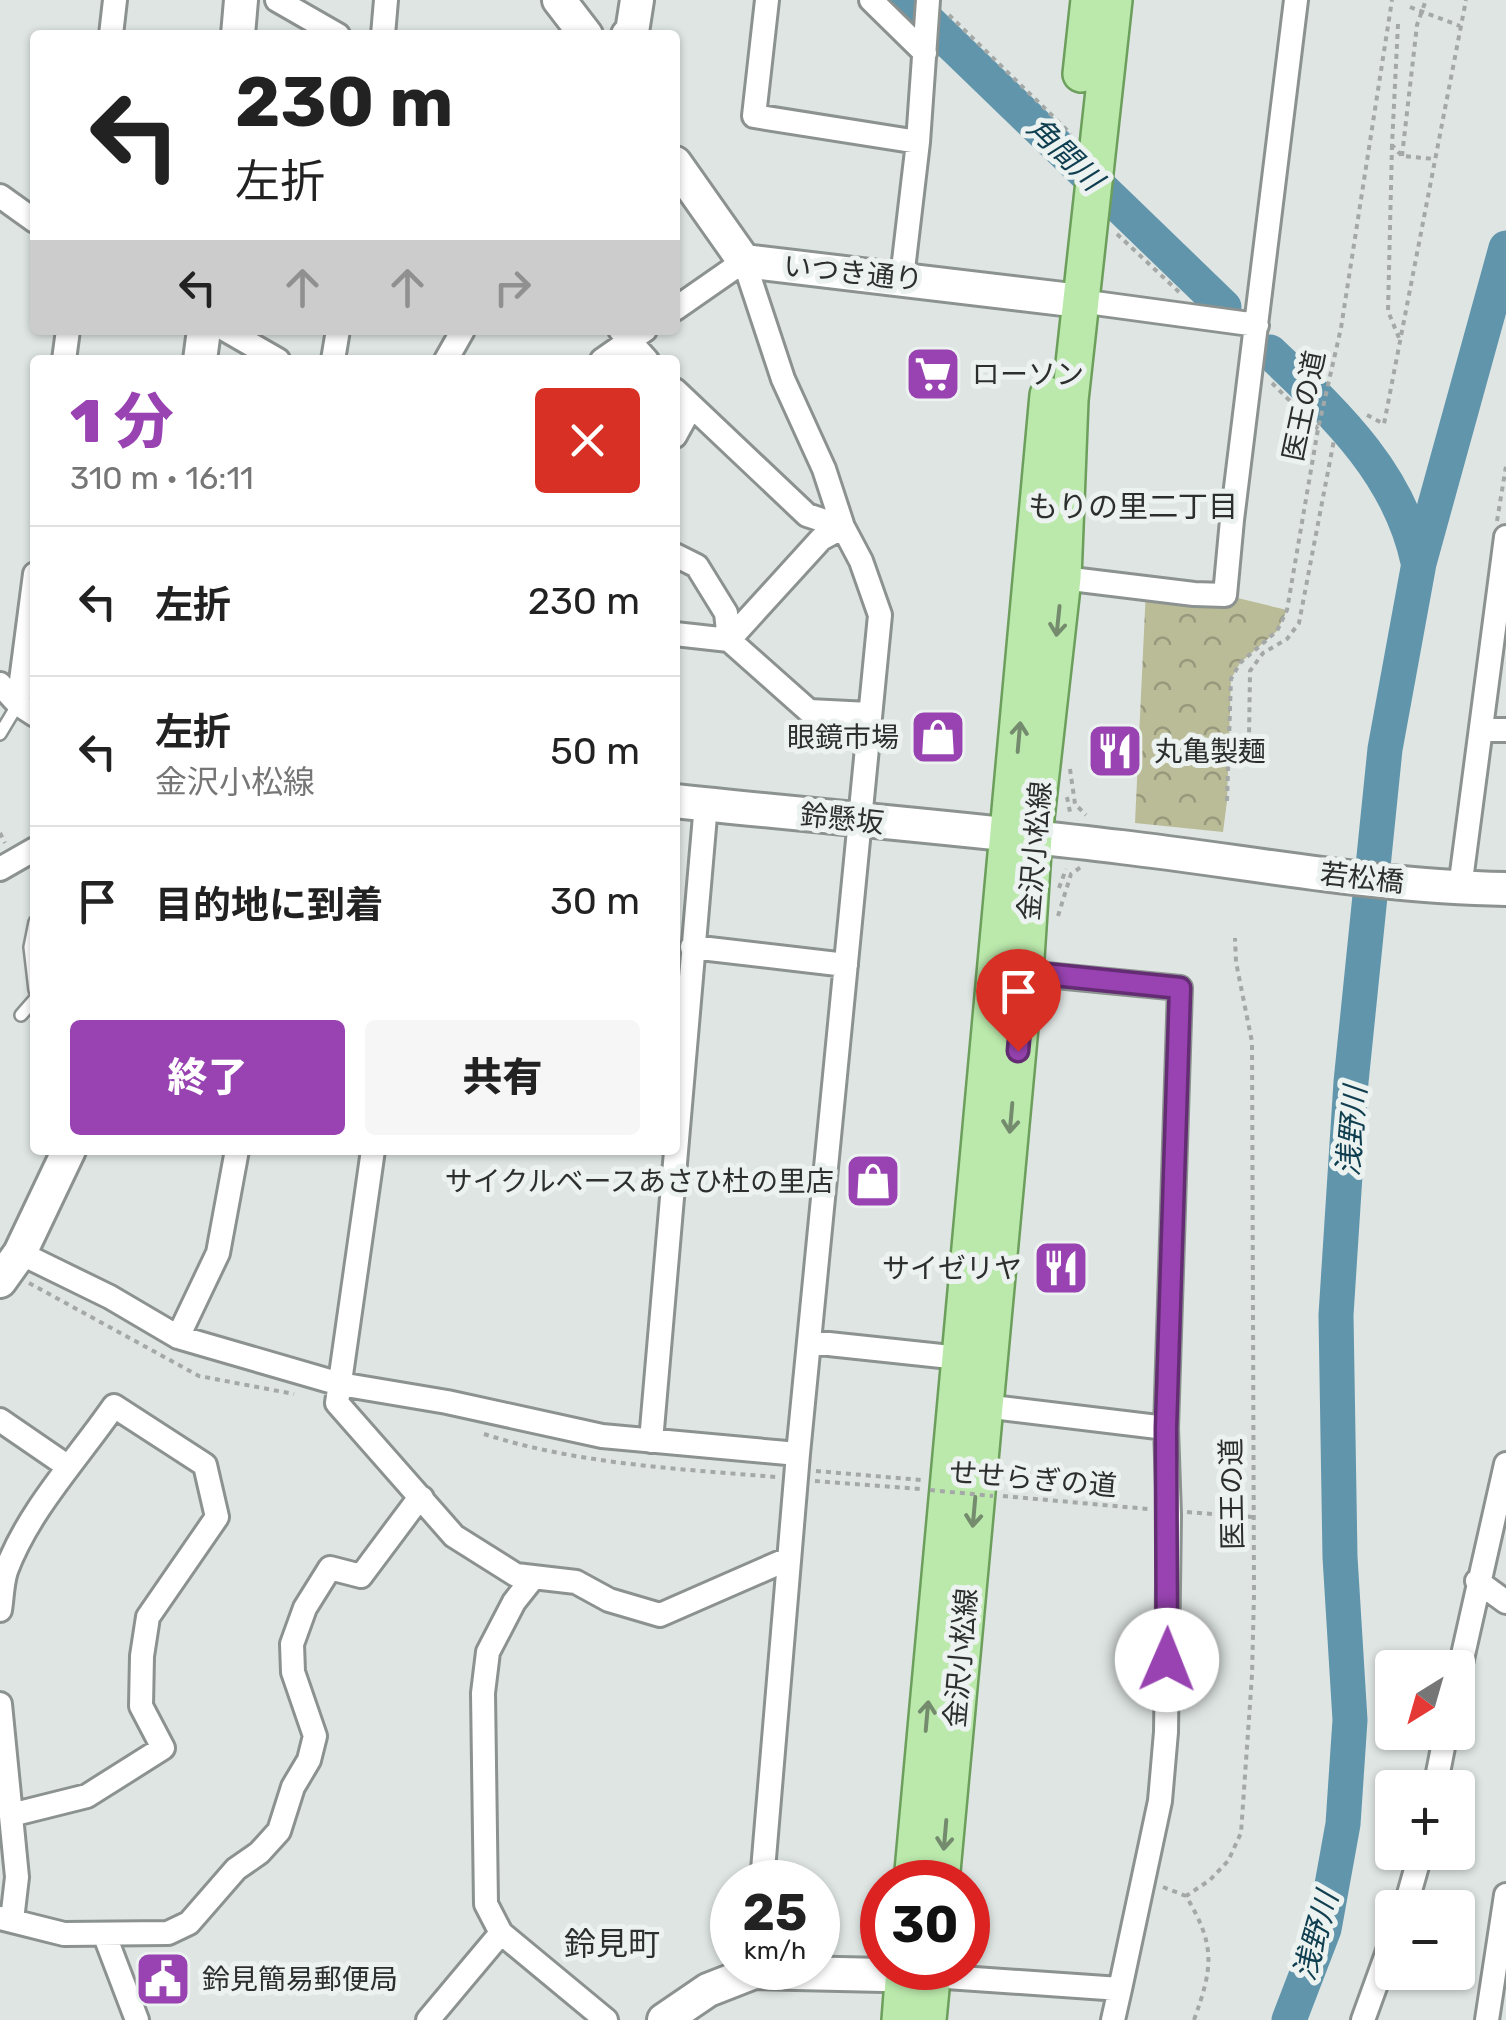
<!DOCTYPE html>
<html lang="ja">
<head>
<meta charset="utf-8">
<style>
  body { margin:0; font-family:Rubik,"Noto Sans JP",sans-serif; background:#f6f6f6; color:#222; height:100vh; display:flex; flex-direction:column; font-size:38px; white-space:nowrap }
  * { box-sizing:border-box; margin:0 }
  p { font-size:32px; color:#767676 }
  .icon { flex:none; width:55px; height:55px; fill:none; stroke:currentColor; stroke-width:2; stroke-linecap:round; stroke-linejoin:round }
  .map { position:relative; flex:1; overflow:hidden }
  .side { position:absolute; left:30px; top:355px; width:650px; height:800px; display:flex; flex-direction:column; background:#fff; border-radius:10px; box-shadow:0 2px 8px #0004 }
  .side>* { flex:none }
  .guide { position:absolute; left:30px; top:30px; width:650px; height:305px; border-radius:10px; box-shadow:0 2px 8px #0004; background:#fff; color:#222; overflow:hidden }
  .needle { width:65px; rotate:217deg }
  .tools { position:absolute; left:1375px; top:1650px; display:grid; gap:20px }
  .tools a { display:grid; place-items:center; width:100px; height:100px; border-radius:10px; background:#fff; box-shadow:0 2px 8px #0004; font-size:50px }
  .speed { position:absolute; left:710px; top:1860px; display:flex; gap:20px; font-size:50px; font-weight:700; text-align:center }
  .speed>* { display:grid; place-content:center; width:130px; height:130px; border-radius:50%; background:#fff; box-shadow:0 2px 8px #0004; line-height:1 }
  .speed small { font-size:25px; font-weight:400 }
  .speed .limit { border:15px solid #d22; background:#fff; color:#111 }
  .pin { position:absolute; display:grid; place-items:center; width:85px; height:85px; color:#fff; margin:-102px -42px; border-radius:50% 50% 50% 0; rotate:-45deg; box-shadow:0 0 10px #0007 }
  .pin .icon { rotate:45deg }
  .me { position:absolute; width:110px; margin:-55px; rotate:1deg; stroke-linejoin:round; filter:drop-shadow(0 0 8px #0008) }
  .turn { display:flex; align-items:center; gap:35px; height:210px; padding:0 40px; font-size:45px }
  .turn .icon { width:130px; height:130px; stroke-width:2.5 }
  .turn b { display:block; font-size:70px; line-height:85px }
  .lanes { display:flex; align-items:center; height:95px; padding:0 40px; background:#0003; justify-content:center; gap:50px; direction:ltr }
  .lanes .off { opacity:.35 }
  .round { display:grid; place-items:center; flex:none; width:105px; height:105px; border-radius:10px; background:#f6f6f6 }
  .summary { display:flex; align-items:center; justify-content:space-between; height:170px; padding:0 40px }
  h1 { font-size:60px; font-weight:800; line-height:75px; color:#9843b1 }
  .action { display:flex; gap:20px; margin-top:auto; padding:20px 40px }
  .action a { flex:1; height:115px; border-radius:10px; background:#9843b1; color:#fff; font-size:40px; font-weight:800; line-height:115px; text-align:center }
  .action a+a { background:#f6f6f6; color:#222 }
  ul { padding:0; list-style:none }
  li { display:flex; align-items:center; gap:30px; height:150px; padding:0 40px; border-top:2px solid #e0e0e0 }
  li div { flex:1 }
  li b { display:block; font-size:38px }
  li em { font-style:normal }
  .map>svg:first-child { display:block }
</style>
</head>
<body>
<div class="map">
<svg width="1506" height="2020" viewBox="0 0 1506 2020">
  <defs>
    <pattern id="park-crowns" width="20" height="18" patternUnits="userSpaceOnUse" patternTransform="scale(2.5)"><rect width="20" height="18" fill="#babb97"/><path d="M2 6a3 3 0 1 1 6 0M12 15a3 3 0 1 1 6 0" fill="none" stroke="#98987c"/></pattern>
  </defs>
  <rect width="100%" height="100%" fill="#dee5e2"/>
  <!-- park -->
  <path fill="url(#park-crowns)" d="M1146,589L1225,595L1287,610L1277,631L1240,663L1231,679L1227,801L1223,832L1135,823Z"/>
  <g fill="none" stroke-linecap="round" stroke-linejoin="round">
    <!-- river -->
    <path stroke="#6095ac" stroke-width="35" d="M906,0L1224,307
      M1270,352C1334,413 1399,472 1418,562
      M1289,2020L1324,1929L1343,1824L1350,1720L1340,1557L1336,1315L1351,1082L1385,749L1419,563L1506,248"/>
    <!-- lane casing -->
    <g stroke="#8c928f" stroke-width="16">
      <path id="lane" d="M0,734L18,704
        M35,922L30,947L35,990
        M21,1015L35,999"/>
    </g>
    <!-- street casing -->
    <g stroke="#8c928f" stroke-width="28">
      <path id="street" d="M277,0L338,35
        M767,0L754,116L918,142
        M871,0L925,53
        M111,35L115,0
        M383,35L386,0
        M0,196L35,221
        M902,278L918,142L928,0
        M1080,301L1257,325
        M675,309L744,261L783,379L824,469L843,527L861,561L880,615L798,1454L762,1882
        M226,330L278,360
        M620,330L647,360
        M64,360L68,330
        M333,360L338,330
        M446,360L463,330
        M602,360L645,330
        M675,390L807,515L843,527
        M675,436L691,407
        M675,555L697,566L726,613L729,640
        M1063,578L1194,594L1225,595L1232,520L1296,0
        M675,634L729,640L809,711L869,714
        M729,640L821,539L843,527
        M0,684L18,704L35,715
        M18,704L35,574
        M1481,730H1506
        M0,869L35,849
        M1460,888L1506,537
        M692,947L846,965
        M1025,973L1180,988L1166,1428L1169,1515L1166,1732L1160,1801L1120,1989
        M373,1150L337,1403L454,1536L516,1575L576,1582L609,1600L660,1615L788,1559
        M20,1253L110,1297L178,1337L340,1384L447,1402L602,1436L798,1454
        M178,1337L218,1253L237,1150
        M810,1342L960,1358
        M984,1406L1166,1428
        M0,1420L67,1466
        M651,1441L706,804
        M533,1578L514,1602L488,1652L483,1693L486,1904L501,1933L606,2020
        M1477,1581L1506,1602
        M0,1610C2,1598 2,1583 6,1571C28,1511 78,1458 114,1406L205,1465L217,1517L148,1617L142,1656L141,1706L163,1748L87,1796L11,1815
        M1458,1677L1506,1464
        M0,1704L17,1877L12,1920
        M1435,1788L1446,1732
        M1405,1908L1421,1852
        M0,1918L64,1934L168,1933L189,1923L236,1869L259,1853L279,1831L293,1787L309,1760L315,1736L293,1672L292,1644L305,1608L330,1568L361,1576L414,1505L422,1498
        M105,1936L137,2020
        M932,1976L1120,1989L1113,2020
        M428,2020L501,1933
        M1363,2020L1392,1940
        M1487,2020L1506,1895"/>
    </g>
    <!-- secondary casing -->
    <g stroke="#8c928f" stroke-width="38">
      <path id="secondary" d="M559,0L586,35
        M238,35L241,0
        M628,35L632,32L637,0
        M675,163L744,261L1080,301
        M200,360L204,330
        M675,801C824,817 973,829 1121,847C1249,862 1377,887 1506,889
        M0,1281L20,1253L69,1150
        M664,2020L708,1990L754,1972L928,1976"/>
    </g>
    <!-- primary casing -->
    <g stroke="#6c9e5c" stroke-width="40">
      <path id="primary" d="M1081,74L1089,0
        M912,1882L1048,395
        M941,1882L1025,973L1034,836L1063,578L1070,400L1114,0
        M900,2020L904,1968
        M928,2020L933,1968"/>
    </g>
    <!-- path -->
    <path stroke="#a4a9a7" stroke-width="4" stroke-dasharray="5 5" stroke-linecap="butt" d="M1410,7L1460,26
      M949,15L1071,134
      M1398,24L1392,145L1402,156L1435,159
      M1392,145L1388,311L1399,338
      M1402,156L1417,25L1426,0
      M1117,234L1179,292
      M1272,383L1318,429
      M1367,415L1384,424L1466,0
      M1497,521L1506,466
      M1228,765L1249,738L1250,671L1263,653L1287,639L1299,623L1334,440
      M1070,769L1075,804L1086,815
      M1067,797L1070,812
      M1227,801L1231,679L1240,663L1277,631L1287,610L1318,429L1341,328L1392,0
      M0,833L5,843
      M1059,888L1066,869
      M1058,916L1071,874L1081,867
      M29,1283L199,1376L294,1394
      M484,1434C577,1464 679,1469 776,1477
      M816,1471L921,1480
      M815,1481L920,1489
      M1003,1496L1148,1509
      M1187,1512L1252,1517
      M1163,1887L1186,1896
      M1194,2020C1213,1967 1216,1946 1186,1896L1210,1880L1228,1861L1241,1833L1252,1675L1254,1595L1252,1042L1236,962L1235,938"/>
    <!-- lane -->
    <use href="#lane" stroke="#fff" stroke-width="11"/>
    <!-- street -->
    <use href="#street" stroke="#fff" stroke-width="22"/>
    <!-- secondary -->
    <use href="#secondary" stroke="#fff" stroke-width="32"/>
    <!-- primary -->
    <use href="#primary" stroke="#bbe9ac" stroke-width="35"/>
    <!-- path-bridge -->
    <path stroke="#a4a9a7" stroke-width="4" stroke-dasharray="5 5" stroke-linecap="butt" d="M930,1490L993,1496"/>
  </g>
  <!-- one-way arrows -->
  <defs><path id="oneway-shaft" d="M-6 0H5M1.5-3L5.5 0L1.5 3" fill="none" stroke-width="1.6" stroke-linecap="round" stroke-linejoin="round" transform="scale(2.5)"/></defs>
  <g stroke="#748c6d">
    <use href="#oneway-shaft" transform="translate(1058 621) rotate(96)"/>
    <use href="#oneway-shaft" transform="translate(1019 737) rotate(-85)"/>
    <use href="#oneway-shaft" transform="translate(1011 1118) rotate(95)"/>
    <use href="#oneway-shaft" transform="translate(974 1512) rotate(95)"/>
    <use href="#oneway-shaft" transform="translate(927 1716) rotate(-85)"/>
    <use href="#oneway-shaft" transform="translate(945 1835) rotate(95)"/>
  </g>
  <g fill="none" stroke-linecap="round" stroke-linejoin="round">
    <!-- route casing -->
    <g stroke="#632c73" stroke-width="25">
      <path id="route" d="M1018,1051L1025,972L1180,988L1166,1428L1167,1660"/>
    </g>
    <!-- route -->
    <use href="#route" stroke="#9843b1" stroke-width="18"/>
  </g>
  <!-- icons -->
  <defs>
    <g id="supermarket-square" transform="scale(2.875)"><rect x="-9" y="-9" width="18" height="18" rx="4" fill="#9843b1" stroke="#ecf2ef"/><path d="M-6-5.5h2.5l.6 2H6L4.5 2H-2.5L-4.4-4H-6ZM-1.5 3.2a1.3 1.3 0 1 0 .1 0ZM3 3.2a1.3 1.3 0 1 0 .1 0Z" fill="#fff"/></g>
    <g id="shop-square" transform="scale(2.875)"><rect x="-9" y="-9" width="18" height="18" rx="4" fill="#9843b1" stroke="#ecf2ef"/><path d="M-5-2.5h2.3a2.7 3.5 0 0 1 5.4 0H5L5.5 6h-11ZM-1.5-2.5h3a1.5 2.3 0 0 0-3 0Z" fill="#fff"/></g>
    <g id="restaurant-square" transform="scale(2.875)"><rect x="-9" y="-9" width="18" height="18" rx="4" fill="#9843b1" stroke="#ecf2ef"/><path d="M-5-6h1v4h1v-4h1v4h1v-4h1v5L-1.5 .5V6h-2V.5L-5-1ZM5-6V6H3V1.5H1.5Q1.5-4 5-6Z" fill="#fff"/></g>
    <g id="civic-square" transform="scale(2.875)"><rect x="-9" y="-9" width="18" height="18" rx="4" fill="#9843b1" stroke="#ecf2ef"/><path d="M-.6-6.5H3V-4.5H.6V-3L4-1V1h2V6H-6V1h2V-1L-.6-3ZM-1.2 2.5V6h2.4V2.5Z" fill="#fff"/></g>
  </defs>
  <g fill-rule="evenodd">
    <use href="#supermarket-square" x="933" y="374"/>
    <use href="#shop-square" x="938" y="737"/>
    <use href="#restaurant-square" x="1115" y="751"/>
    <use href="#shop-square" x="873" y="1181"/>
    <use href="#restaurant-square" x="1061" y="1268"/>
    <use href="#civic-square" x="163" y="1979"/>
  </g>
  <g text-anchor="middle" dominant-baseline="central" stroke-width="10" stroke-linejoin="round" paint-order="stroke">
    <!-- street labels -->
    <g font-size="28" fill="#2d2f2e" stroke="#ecf2ef">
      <text transform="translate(853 273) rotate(6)">いつき通り</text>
      <text transform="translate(1304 406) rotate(-78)">医王の道</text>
      <text transform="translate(842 819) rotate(6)">鈴懸坂</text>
      <text transform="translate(1035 851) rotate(-85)">金沢小松線</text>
      <text transform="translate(1362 878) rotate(6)">若松橋</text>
      <text transform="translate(1033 1479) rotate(5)">せせらぎの道</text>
      <text transform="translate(1232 1494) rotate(-91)">医王の道</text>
      <text transform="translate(961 1658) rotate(-85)">金沢小松線</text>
    </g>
    <!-- poi labels -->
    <g font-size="28" fill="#2d2f2e" stroke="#ecf2ef" text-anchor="start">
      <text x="972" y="374">ローソン</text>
      <text x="899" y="737" text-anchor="end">眼鏡市場</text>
      <text x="1154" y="751">丸亀製麺</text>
      <text x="834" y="1181" text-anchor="end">サイクルベースあさひ杜の里店</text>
      <text x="1022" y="1268" text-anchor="end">サイゼリヤ</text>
      <text x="202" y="1979">鈴見簡易郵便局</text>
    </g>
    <!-- water labels -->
    <g font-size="30" font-style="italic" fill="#0f3e50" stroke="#ecf2ef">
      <text transform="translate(1065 154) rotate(44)">角間川</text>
      <text transform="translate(1352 1131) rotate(-85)">浅野川</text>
      <text transform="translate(1316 1936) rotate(-74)">浅野川</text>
    </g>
    <!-- neighbourhood labels -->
    <g font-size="30" fill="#2d2f2e" stroke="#ecf2ef">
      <text x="1133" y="507">もりの里二丁目</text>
    </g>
    <!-- quarter labels -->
    <g font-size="32" fill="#2d2f2e" stroke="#ecf2ef">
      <text x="612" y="1944">鈴見町</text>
    </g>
  </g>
</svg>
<div class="tools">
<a><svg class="needle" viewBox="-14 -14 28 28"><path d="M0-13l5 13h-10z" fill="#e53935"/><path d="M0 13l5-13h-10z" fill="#767676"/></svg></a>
<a>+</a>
<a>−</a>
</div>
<div class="speed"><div>25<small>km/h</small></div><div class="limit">30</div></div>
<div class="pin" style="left:1018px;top:1051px;background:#d93025"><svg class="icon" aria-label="arrive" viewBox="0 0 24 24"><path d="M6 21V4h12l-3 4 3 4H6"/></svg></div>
<svg class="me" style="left:1167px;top:1660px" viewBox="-20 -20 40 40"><circle r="19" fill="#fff"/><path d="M0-13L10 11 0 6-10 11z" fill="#9843b1"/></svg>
<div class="guide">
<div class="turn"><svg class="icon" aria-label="left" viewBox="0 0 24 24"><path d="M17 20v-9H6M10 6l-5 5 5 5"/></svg><div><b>230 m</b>左折</div></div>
<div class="lanes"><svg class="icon" aria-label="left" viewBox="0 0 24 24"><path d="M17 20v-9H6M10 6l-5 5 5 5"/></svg><svg class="icon off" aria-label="ahead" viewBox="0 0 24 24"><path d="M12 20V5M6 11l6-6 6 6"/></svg><svg class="icon off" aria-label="ahead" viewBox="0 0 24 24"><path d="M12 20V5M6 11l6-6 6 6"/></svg><svg class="icon off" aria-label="right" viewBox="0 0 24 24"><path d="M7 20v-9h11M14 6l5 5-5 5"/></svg></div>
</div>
<section class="side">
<div class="summary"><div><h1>1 分</h1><p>310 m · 16:11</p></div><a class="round" style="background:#d93025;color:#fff"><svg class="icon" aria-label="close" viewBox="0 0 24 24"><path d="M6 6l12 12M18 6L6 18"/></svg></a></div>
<ul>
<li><svg class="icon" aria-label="left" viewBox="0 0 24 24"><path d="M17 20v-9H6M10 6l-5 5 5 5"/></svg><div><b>左折</b></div><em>230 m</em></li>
<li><svg class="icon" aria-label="left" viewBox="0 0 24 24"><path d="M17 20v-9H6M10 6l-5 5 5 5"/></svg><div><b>左折</b><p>金沢小松線</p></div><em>50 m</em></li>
<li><svg class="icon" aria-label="arrive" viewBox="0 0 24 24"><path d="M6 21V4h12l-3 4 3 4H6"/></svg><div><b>目的地に到着</b></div><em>30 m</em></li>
</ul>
<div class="action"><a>終了</a><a>共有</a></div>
</section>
</div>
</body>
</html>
